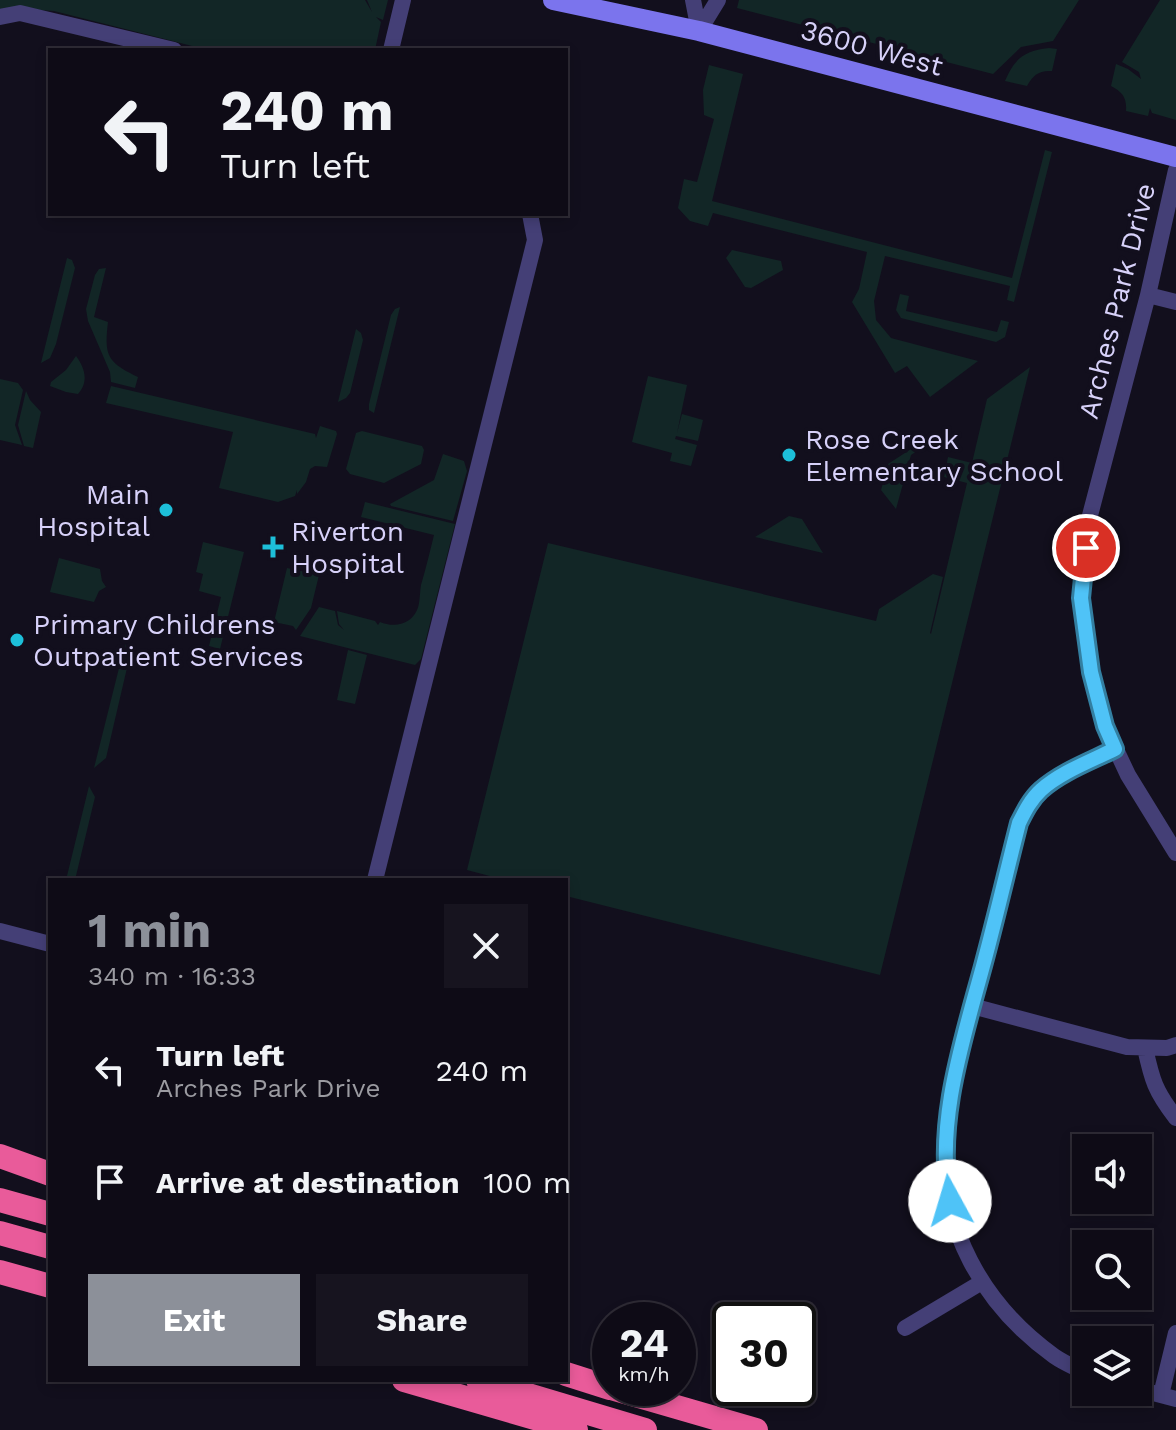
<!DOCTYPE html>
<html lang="en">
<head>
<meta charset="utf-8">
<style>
  body { margin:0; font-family:"Work Sans",sans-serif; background:#17141f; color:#f1f3f6; height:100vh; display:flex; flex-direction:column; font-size:30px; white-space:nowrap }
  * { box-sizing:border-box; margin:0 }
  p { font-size:26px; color:#9b9ba1 }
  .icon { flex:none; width:44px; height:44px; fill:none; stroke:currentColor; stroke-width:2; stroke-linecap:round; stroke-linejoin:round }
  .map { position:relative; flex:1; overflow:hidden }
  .side { position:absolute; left:48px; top:878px; width:520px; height:504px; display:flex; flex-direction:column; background:#0e0b16; border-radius:0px; box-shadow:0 4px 12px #0003,0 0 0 2px #2e2b35 }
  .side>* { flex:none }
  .guide { position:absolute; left:48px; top:48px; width:520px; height:168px; border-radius:0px; box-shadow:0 4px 12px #0003,0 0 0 2px #2e2b35; background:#0e0b16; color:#f1f3f6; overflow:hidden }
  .fabs { position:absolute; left:1072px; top:1134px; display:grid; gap:16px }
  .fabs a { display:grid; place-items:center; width:80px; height:80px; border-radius:0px; background:#0e0b16; box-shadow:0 4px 12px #0003,0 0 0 2px #2e2b35; font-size:40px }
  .speed { position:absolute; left:592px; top:1302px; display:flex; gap:16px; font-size:40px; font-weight:700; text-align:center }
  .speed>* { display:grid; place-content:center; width:104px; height:104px; border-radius:50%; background:#0e0b16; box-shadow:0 4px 12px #0003,0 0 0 2px #2e2b35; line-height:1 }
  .speed small { font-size:20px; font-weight:400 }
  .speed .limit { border:4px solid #111; border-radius:12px; background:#fff; color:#111 }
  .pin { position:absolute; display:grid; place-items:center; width:68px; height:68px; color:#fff; margin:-34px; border:4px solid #fff; border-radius:50%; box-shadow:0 2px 8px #0007 }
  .me { position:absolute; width:88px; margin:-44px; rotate:354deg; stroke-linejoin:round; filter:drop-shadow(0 0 6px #0008) }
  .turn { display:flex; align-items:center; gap:28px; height:168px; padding:0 40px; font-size:36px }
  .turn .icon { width:104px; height:104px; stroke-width:2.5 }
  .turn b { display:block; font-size:56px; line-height:68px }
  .round { display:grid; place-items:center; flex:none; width:84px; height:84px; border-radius:0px; background:#17141f }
  .head { display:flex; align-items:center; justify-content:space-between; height:136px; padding:0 40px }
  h1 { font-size:48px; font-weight:700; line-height:60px; color:#8c9099 }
  .button { display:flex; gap:16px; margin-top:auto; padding:16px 40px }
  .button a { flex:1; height:92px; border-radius:0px; background:#8c9099; color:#fff; font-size:32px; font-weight:700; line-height:92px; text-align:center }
  .button a+a { background:#17141f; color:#f1f3f6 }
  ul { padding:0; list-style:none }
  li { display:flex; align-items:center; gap:24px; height:112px; padding:0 40px }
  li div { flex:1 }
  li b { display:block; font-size:30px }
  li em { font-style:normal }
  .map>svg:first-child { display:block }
</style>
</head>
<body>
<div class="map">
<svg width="1176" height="1430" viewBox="0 0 1176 1430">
  <rect width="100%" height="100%" fill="#120f1d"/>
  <!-- green -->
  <path fill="#122626" d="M0,0H365L372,12L367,0H388L383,20L376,17L381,22L375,50H208L54,11L11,8L0,11Z
    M739,0H1079L1053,41L1021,47L993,74L737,8Z
    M1160,0H1176V120L1152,113L1150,108L1148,116L1126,111C1127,97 1122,92 1111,86L1116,64L1128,69L1141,79L1139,72L1122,62Z
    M1049,48L1057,49L1052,71C1039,70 1033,75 1027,86L1005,81C1015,58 1024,51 1049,48Z
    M709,65L743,74L712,201L1012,278L1045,150L1052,152L1014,302L1007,300L1010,286L885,256L874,301L876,320L891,338L978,361L930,397L907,366L895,373L852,302L859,289L867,252L713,213L708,226L690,221L678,208L684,179L697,182L714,119L704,115L703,90Z
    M732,250L781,261L783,270L751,288L745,287L726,258Z
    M67,258L72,260L75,268L56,344L50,358L41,363Z
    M106,268L94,317L108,322C104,356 107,362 138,377L135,388L111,382L110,372L88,321L86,309L95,275L99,269Z
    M900,294L909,296L906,311L997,332L1001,320L1009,322L1005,337L996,342L901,318L896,310Z
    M400,307L374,413L369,410V404L391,315L395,309Z
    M356,329L361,333L363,340L350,393L346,398L338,402Z
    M76,356C85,368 89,382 78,394L66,392L50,386L51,382L66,370Z
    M1030,367L880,975L566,896V880H505L467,870L548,543L876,621L879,609L933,574L943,577L930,633L931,634L967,483L944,477L948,457L972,463L987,399Z
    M648,376L687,385L677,433L682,414L703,420L698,441L676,436L675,439L697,445L691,466L670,461L672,453L632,442Z
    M0,379L18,383L23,390L15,425L22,445L0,440Z
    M111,386L315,434L316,438L320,426L336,431L337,434L327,467L315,466L310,469L306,482L297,494V490L295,496L278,502L219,488L233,432L106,403Z
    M26,391L30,400L41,412L33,448L24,446L18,425Z
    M362,431L422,446L424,450L421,464L384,483L350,474L346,469L356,433Z
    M931,436L933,440L911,455L896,509L881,490L888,464Z
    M443,454L464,461L467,471L453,521L391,506L390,504L434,480Z
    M365,502L455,524L421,659L415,665L300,636L319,607L335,611L338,625L344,630L339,624L337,611L375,621L378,625L380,622C396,629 416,623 419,603C420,597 420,591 421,585C426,568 430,551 434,535L361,517Z
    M789,516L802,519L823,553L755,537Z
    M203,542L244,552L220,649L209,646L221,597L199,591L203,574L196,572Z
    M59,558L100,569L102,581L106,587L99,591L94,602L50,592Z
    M287,568L319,575L311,608L296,630L293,626L274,622Z
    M125,644L130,655L106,758L94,768Z
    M348,650L367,655L355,704L337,700Z
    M89,786L95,797L75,880H66Z"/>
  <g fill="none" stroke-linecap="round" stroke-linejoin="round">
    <!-- street -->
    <path stroke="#443f76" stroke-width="16" d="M693,0L699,31
      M0,17L20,13L174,50
      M699,31L718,0
      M391,50L403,0
      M1176,170L1148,295L1088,523L1081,598L1091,672L1105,726L1128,775L1176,853
      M1148,295L1176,302
      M375,880L535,240L530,214
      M0,931L50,944
      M972,1006L1127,1047L1167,1048L1176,1045
      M1145,1048C1152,1080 1155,1091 1176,1118
      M905,1328L982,1282
      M1086,1373C1076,1368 1064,1363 1054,1356C983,1305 938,1226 945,1137C949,1085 965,1032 978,982C993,929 1006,876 1019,823C1025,811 1031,799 1041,790C1060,773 1092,761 1115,749
      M1138,1389L1176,1399
      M1161,1395L1176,1333"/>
    <!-- secondary -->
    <path stroke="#7b74ed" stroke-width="20" d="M553,0L699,31L1176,157"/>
    <!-- highway -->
    <path stroke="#e95b9a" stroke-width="24" d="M0,1156L50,1174
      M0,1200L50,1214
      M0,1233L50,1247
      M0,1272L50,1286
      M566,1374L610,1388
      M404,1380L576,1430
      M478,1380L645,1430
      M611,1388L756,1430"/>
  </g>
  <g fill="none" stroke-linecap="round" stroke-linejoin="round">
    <!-- route casing -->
    <g stroke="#337fa1" stroke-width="20">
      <path id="route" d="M950,1201C935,1124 963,1040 983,966C996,918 1007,870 1019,823C1025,811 1031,799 1041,790C1061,772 1091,761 1115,749L1105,726L1091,672L1081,598L1086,548"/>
    </g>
    <!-- route -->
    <use href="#route" stroke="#4fc3f7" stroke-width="14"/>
  </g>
  <!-- markers -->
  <g fill="#1dbfd9" stroke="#120f1d" stroke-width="3">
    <circle cx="789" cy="455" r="8"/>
    <circle cx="166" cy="510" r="8"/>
    <path d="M269 535h8v8h8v8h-8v8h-8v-8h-8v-8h8z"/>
    <circle cx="17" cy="640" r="8"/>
  </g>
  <g text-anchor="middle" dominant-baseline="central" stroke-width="8" stroke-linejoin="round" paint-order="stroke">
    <!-- street labels -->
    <g font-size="28" fill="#d7d1f9" stroke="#120f1d">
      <text transform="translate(872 48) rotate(15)">3600 West</text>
      <text transform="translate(1117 301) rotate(-76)">Arches Park Drive</text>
    </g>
    <!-- poi labels -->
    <g font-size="28" fill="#d7d1f9" stroke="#120f1d" text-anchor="start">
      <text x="805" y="439">Rose Creek<tspan x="805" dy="32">Elementary School</tspan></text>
      <text x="150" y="494" text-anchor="end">Main<tspan x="150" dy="32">Hospital</tspan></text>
      <text x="291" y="531">Riverton<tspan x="291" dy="32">Hospital</tspan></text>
      <text x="33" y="624">Primary Childrens<tspan x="33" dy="32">Outpatient Services</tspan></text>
    </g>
  </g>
</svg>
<div class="fabs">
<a><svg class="icon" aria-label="sound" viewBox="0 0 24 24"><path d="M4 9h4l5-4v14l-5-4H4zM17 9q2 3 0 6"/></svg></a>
<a><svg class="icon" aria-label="search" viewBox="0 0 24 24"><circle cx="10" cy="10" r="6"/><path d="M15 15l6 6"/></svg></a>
<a><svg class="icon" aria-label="layers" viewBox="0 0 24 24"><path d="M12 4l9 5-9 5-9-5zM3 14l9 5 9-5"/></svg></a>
</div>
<div class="speed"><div>24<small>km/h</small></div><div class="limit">30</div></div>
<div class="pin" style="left:1086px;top:548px;background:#d93025"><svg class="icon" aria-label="arrive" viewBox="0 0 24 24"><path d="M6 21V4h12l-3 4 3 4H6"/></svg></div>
<svg class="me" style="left:950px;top:1201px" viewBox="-20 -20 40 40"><circle r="19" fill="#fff"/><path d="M0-13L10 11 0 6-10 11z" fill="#4fc3f7"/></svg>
<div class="guide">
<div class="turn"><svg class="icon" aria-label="left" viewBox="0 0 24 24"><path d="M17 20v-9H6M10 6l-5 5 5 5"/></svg><div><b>240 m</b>Turn left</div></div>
</div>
<section class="side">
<div class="head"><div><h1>1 min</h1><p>340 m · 16:33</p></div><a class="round"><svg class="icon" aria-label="close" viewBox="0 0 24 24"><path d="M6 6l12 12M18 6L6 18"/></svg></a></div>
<ul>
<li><svg class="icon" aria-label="left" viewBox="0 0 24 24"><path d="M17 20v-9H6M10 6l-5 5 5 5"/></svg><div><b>Turn left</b><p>Arches Park Drive</p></div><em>240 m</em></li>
<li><svg class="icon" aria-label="arrive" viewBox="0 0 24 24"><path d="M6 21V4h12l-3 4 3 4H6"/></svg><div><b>Arrive at destination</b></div><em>100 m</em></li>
</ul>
<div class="button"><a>Exit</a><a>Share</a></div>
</section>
</div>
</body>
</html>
